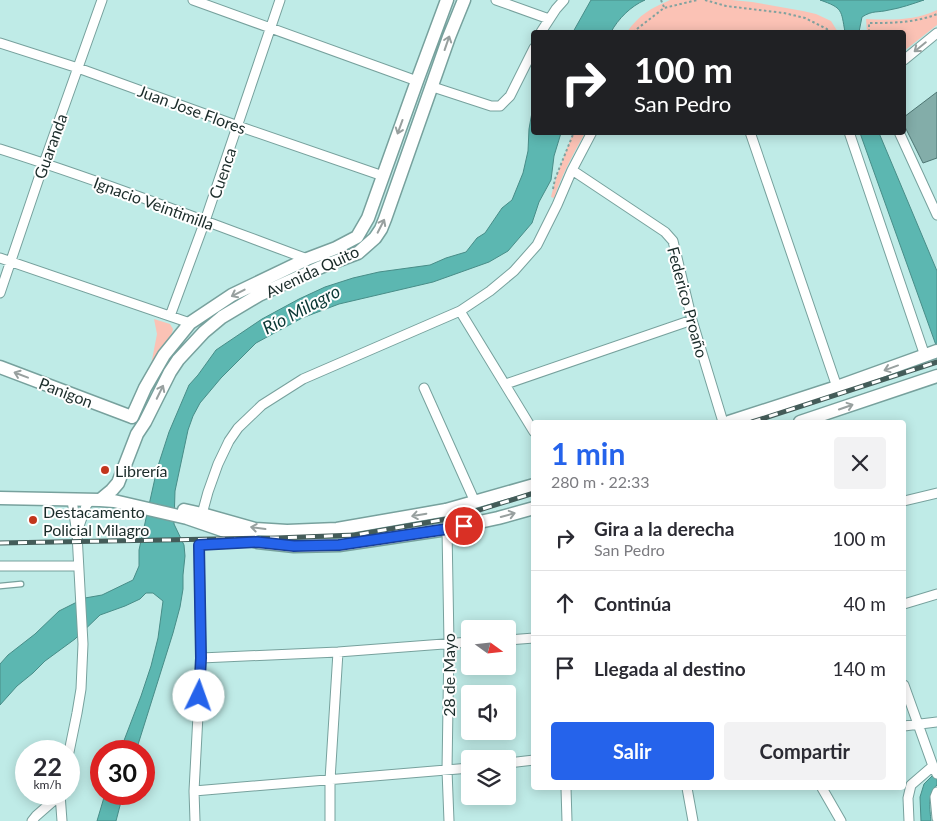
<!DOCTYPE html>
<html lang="es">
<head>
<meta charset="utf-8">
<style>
  body { margin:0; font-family:Lato,sans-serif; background:#f2f2f3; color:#2b2b33; height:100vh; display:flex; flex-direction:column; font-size:19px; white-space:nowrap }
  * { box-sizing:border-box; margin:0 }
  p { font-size:16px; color:#7c7c81 }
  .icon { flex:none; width:28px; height:28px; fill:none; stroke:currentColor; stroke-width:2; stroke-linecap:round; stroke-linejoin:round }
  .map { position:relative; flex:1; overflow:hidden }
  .panel { position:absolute; left:531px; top:420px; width:375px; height:370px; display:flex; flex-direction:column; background:#fff; border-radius:5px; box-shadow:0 2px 12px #0003 }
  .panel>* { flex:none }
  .top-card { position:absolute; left:531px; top:30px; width:375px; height:105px; border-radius:5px; box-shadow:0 2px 12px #0003; background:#202124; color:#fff; overflow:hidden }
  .needle { width:32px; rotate:105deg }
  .fabs { position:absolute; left:461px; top:620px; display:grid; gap:10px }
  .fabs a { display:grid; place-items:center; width:55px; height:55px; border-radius:5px; background:#fff; box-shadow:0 2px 12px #0003; font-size:25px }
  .speed { position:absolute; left:15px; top:740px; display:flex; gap:10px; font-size:25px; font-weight:700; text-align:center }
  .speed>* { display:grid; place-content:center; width:65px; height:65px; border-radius:50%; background:#fff; box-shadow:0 2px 12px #0003; line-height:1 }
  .speed small { font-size:12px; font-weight:400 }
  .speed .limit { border:8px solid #d22; background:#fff; color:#111 }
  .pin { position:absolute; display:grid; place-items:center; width:42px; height:42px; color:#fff; margin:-21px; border:2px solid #fff; border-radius:50%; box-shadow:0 1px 5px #0007 }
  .me { position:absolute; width:55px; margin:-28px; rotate:3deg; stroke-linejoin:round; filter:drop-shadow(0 0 4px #0008) }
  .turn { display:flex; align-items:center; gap:18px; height:105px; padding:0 20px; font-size:22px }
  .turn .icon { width:65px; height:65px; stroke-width:2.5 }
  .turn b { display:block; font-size:35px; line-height:42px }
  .round { display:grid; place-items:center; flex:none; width:52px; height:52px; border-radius:5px; background:#f2f2f3 }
  .headline { display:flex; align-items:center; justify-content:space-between; height:85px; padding:0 20px }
  h1 { font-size:30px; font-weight:700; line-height:38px; color:#2563eb }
  .button { display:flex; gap:10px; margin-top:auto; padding:10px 20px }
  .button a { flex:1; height:58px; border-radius:5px; background:#2563eb; color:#fff; font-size:20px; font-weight:700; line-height:58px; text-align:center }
  .button a+a { background:#f2f2f3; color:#2b2b33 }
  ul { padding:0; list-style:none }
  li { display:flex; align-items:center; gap:15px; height:65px; padding:0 20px; border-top:1px solid #e1e1e2 }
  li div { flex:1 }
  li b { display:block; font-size:19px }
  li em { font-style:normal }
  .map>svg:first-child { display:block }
</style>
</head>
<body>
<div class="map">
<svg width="937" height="821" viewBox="0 0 937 821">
  <rect width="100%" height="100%" fill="#bfebe7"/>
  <!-- green -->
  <path fill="#fbc2b5" d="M670,0H732L752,2L803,11L816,14L831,21L836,29L838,32H627C640,14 650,9 670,0Z
    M937,10V25L904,51V32H867L866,19C891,20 914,21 937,10Z
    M573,133H585C573,154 562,175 554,198L551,197C556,175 565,154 573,133Z
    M154,319L170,324L173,329L172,333L151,365L157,334Z"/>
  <!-- water -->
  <path fill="#5cb7b1" stroke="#488d88" d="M591,0H645C631,6 618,19 611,32H573Z
    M820,0H924C912,4 901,8 889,10C877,13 873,10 862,17L859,32H845C841,10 843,8 820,0Z
    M534,101V132L561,133L554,156L551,180L539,202L532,223L508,251L489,262L433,282L339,304L302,318L256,343L221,378L200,403L193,416L188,430L175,491L174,524L184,545L185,556L183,575V589L180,607L173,633L136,751H120L141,696L151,666L158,638L163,601L153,593H146L140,599L125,606L100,615L75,639L45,661L33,673L17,686L0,705V664L8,655L35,634L59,611L85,598L102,595L133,580L139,566V550L157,469L169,432L189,385L198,375L216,350L262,319L299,299L325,287L353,278L379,272L430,265L446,258L466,252L477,238L485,233L502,208L512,200L523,173L528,151L529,129Z
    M860,133H879L937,271V348Z
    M937,771V785C927,793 930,810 931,821H921L920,797L924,784Z
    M105,794H123L116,821H97Z"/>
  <!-- building -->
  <path fill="#83ada9" stroke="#4d7572" d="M937,92V158L923,163L904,125V117Z"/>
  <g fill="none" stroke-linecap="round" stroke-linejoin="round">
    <!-- lane casing -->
    <g stroke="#77a19d" stroke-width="7">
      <path id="lane" d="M0,586L21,584"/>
    </g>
    <!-- street casing -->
    <g stroke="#77a19d" stroke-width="11">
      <path id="street" d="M193,0L417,81
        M496,0L549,19
        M541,32L556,9L564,0
        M0,43L78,68L238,126L383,176
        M904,60L937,33
        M433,87L491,106H500L510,96L534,48
        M750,132L837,387
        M849,132L925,356
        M899,132L937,215
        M0,149C104,182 205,221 307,259
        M572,170L665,232L673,241L692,320L723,422
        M0,258L190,323
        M0,293L44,163L102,0
        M460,311L534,432
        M170,316L205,221L280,0
        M506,384L692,320
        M424,388L475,502
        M904,501L937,493
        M202,514L208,492L218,464L229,441L238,428L262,405L303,379L460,311L490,291L514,271L537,245L557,205L572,170L592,132
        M78,529L86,506L91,499
        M447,529L449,643L447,770L449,821
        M0,566H78
        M904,604L937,594
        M508,640L534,638
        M201,658L338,652L470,642
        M904,685L933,766L937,774
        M904,726L937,722
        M69,752L77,713L81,689L83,644L77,534L72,500
        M508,763L534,760
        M566,788L567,821
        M687,788L693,821
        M822,788L841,821
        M194,791L470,768
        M937,792L935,797L937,818
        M60,794L62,821
        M32,821L36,816L60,795
        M195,821L194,791L201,658L199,545L252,542
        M330,821V780L338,652
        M909,821L908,798L911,785L933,766"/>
    </g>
    <!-- secondary casing -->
    <g stroke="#77a19d" stroke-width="15">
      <path id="secondary" d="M0,367L132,417
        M132,417L145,388L164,355L190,323L232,295L307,259L336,248L357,237L368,218L417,81L447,0
        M729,422L837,387L937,351
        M800,422L937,376
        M0,498L100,500L114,501L187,518L257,542L294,546L339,545L447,529L498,518L534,508
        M100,500L112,490L118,483L137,434L145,422L170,372L178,360L204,332L222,317L259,295L321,267L358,253L375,238L381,229L385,219L449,37L464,0
        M184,510L202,514L255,529L287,531L337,529L446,510L534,485"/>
    </g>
    <!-- path -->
    <path stroke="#81a29f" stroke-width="2" stroke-dasharray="2.5 2.5" stroke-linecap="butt" d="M661,0L664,7
      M705,0L726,6L784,13L805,18L827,29L828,32
      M633,32L664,8L697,0
      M869,32V23C892,23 915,23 937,14
      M553,189L555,179L574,132"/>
    <!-- lane -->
    <use href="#lane" stroke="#fff" stroke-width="4.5"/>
    <!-- street -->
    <use href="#street" stroke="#fff" stroke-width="9"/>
    <!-- secondary -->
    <use href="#secondary" stroke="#fff" stroke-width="12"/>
    <!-- rail casing -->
    <g stroke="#445c59" stroke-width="5">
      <path id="rail" d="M752,422L937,362
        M0,543L276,538L355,535L453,518L534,493"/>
    </g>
    <!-- rail -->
    <use href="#rail" stroke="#fff" stroke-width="3" stroke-dasharray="9" stroke-linecap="butt"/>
  </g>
  <!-- one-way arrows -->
  <defs><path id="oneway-shaft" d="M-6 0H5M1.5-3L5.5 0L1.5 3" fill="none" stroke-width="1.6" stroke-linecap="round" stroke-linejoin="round" transform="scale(1.25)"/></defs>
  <g stroke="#98a09f">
    <use href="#oneway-shaft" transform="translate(447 43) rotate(-71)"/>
    <use href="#oneway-shaft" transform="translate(920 47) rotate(141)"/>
    <use href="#oneway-shaft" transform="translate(400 127) rotate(110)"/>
    <use href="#oneway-shaft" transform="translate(381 226) rotate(-63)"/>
    <use href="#oneway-shaft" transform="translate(238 293) rotate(153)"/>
    <use href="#oneway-shaft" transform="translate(891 368) rotate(160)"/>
    <use href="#oneway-shaft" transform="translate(21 375) rotate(-159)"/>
    <use href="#oneway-shaft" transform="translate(160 392) rotate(-64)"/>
    <use href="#oneway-shaft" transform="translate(846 407) rotate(-19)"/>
    <use href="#oneway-shaft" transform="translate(419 515) rotate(170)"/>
    <use href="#oneway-shaft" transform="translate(508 515) rotate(-16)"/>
    <use href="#oneway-shaft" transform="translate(258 528) rotate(-172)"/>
  </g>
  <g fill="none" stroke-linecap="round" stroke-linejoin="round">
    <!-- route casing -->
    <g stroke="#184099" stroke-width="12">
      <path id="route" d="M199,696L201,658L199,545L257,542L294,546L339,545L447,529L464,526"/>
    </g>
    <!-- route -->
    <use href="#route" stroke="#2563eb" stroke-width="9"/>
  </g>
  <!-- markers -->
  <g fill="#c2361d" stroke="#fff" stroke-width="2">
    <circle cx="105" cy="470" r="5"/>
    <circle cx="33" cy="520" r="5"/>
  </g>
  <g text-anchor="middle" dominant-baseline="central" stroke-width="4" stroke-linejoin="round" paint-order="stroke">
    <!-- street labels -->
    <g font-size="16" fill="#1b2c2a" stroke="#fff">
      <text transform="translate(192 109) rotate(20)">Juan Jose Flores</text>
      <text transform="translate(50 146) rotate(-70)">Guaranda</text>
      <text transform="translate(222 173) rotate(-71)">Cuenca</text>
      <text transform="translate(154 203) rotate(20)">Ignacio Veintimilla</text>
      <text transform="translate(312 271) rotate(-25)">Avenida Quito</text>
      <text transform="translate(688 302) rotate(75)">Federico Proaño</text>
      <text transform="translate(66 392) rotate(21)">Panigon</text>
      <text transform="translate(448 675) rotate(-90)">28 de Mayo</text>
    </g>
    <!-- poi labels -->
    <g font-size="16" fill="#1b2c2a" stroke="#fff" text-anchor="start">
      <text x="115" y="470">Librería</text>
      <text x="43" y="511">Destacamento<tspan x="43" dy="18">Policial Milagro</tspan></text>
    </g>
    <!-- water labels -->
    <g font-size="18" font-style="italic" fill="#0b3835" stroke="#fff">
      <text transform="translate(301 309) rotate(-28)">Río Milagro</text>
    </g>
  </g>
</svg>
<div class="fabs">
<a><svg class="needle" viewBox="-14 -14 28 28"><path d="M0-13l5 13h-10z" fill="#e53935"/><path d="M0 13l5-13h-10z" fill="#7c7c81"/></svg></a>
<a><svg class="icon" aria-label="sound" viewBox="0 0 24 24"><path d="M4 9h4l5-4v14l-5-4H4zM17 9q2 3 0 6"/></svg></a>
<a><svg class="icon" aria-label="layers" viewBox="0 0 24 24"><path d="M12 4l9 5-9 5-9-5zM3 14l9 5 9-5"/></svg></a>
</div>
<div class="speed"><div>22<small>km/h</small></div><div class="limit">30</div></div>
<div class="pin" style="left:464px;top:526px;background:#d93025"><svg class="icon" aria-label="arrive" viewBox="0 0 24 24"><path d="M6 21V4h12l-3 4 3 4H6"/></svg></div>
<svg class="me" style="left:199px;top:696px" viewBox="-20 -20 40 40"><circle r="19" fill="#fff"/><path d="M0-13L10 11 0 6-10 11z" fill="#2563eb"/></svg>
<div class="top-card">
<div class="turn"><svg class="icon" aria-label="right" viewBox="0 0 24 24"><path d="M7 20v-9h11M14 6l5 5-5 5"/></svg><div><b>100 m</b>San Pedro</div></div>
</div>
<section class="panel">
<div class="headline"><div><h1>1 min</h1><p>280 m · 22:33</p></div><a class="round"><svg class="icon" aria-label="close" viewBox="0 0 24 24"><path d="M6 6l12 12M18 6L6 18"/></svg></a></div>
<ul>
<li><svg class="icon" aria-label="right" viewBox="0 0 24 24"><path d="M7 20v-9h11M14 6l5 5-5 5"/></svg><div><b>Gira a la derecha</b><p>San Pedro</p></div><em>100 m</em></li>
<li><svg class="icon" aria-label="ahead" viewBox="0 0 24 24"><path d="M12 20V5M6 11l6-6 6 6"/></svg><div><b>Continúa</b></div><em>40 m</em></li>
<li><svg class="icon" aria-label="arrive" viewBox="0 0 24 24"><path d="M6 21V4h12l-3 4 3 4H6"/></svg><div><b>Llegada al destino</b></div><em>140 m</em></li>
</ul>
<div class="button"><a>Salir</a><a>Compartir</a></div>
</section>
</div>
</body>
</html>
